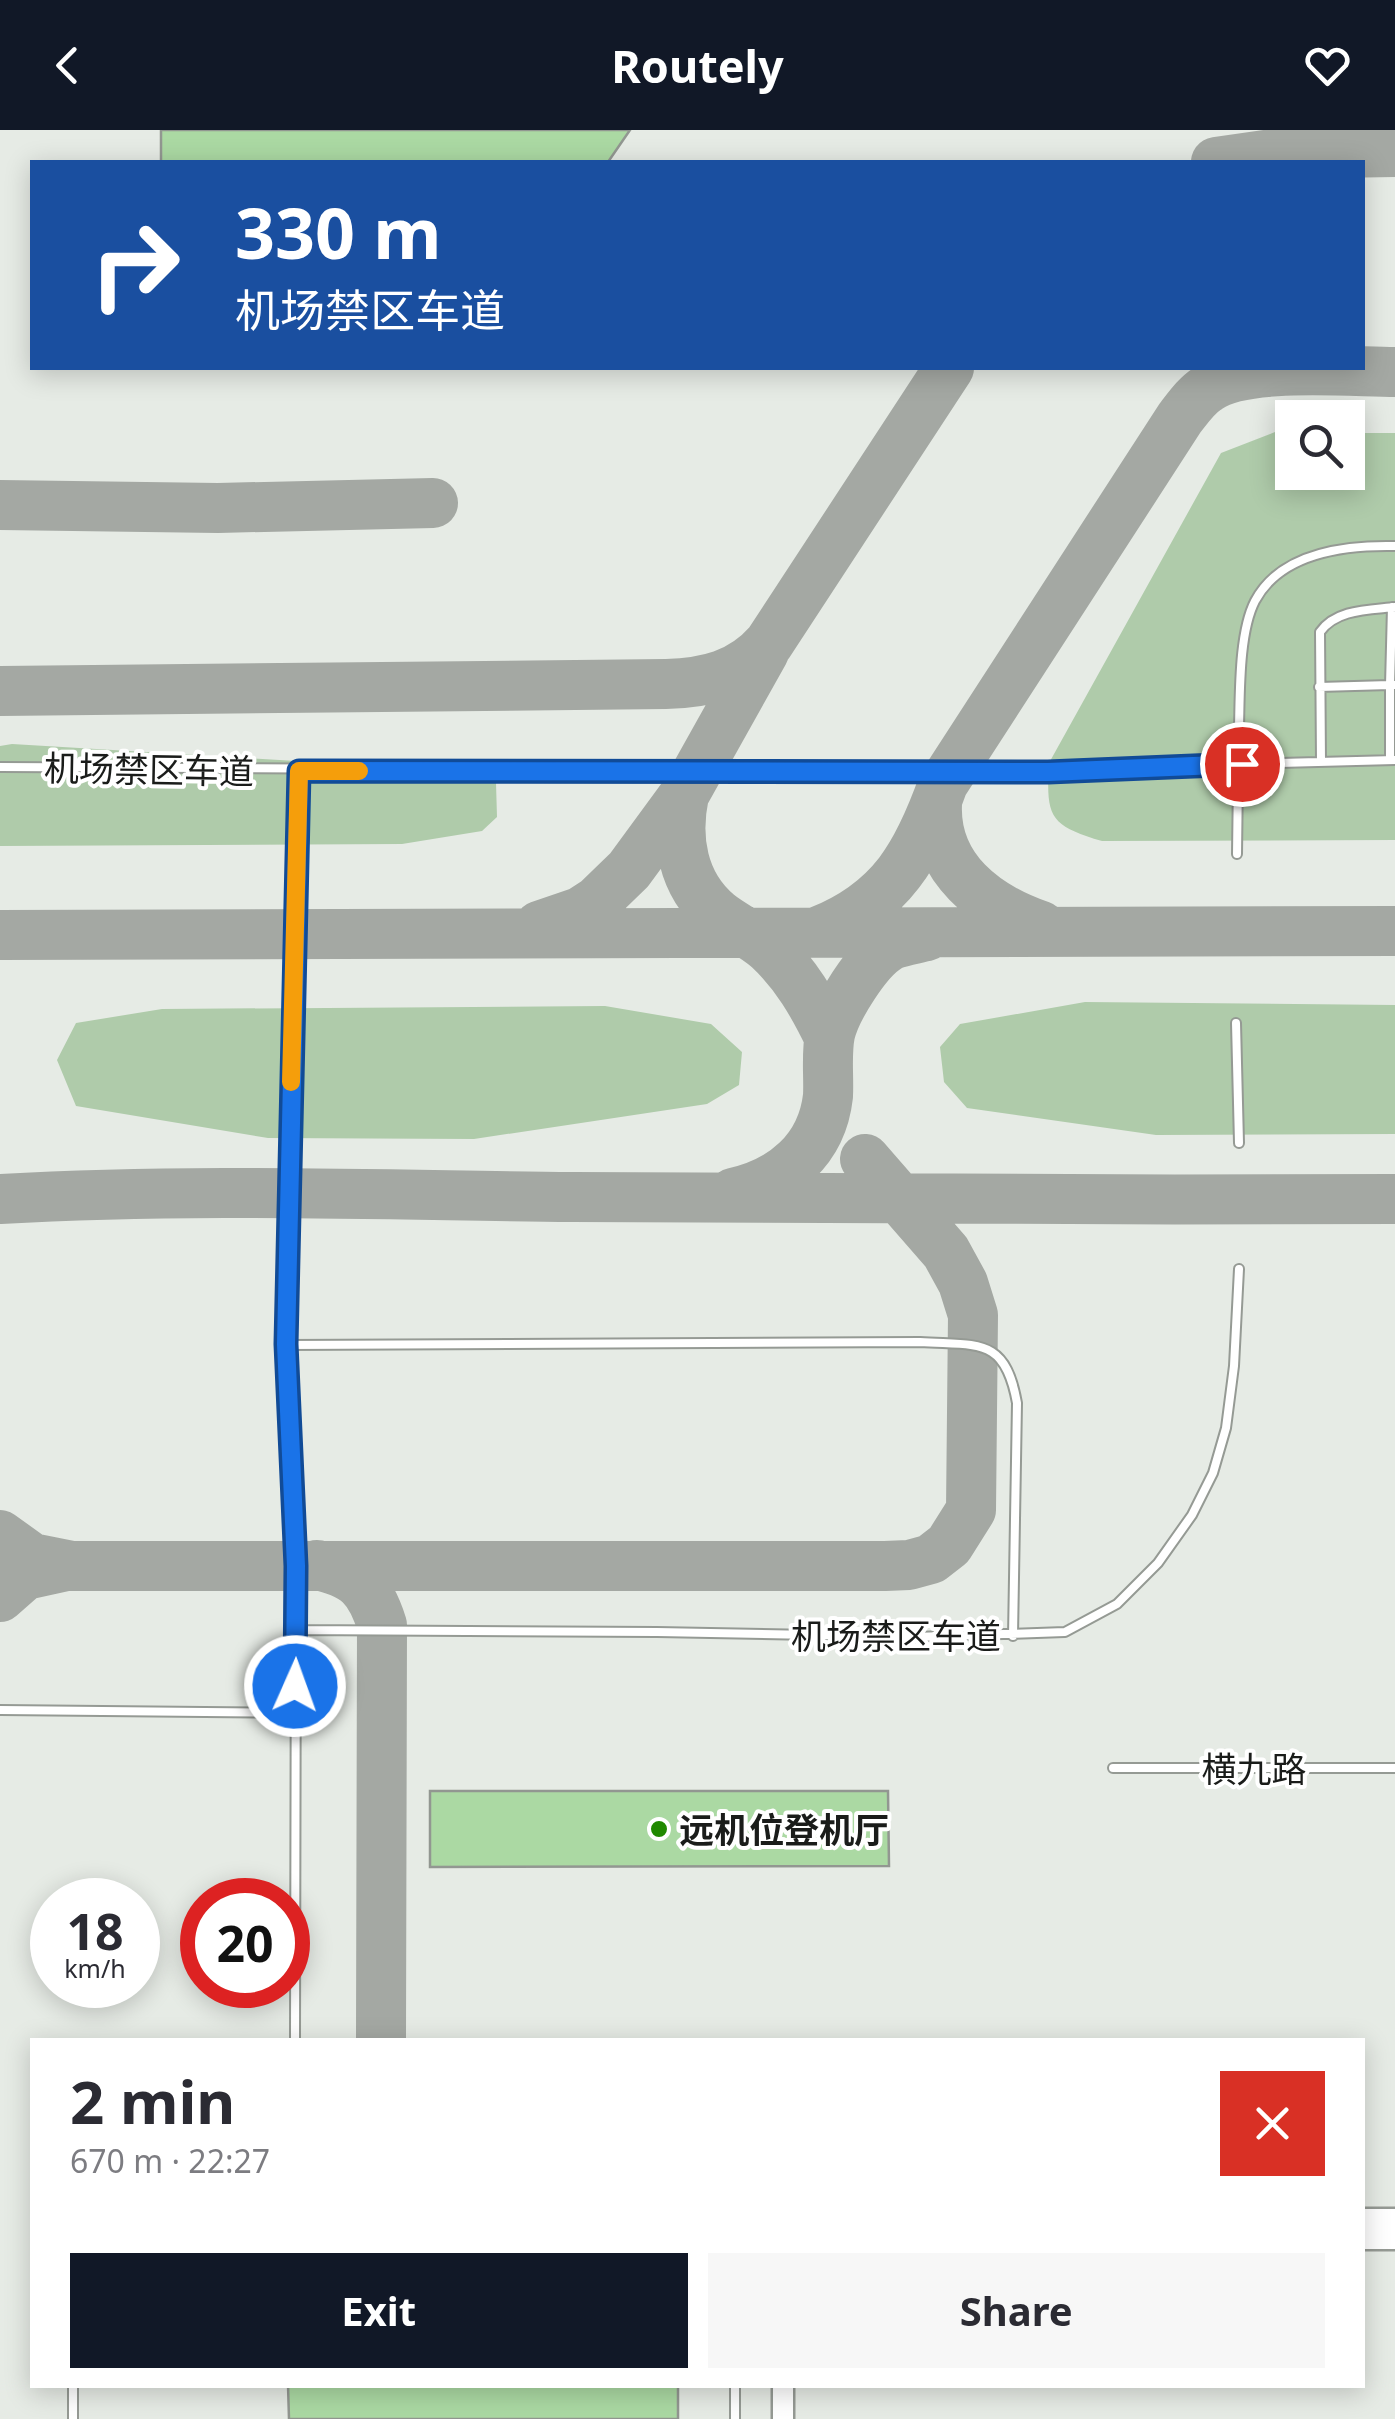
<!DOCTYPE html>
<html lang="en">
<head>
<meta charset="utf-8">
<style>
  body { margin:0; font-family:"Noto Sans","Noto Sans SC",sans-serif; background:#f7f7f7; color:#2b2b33; height:100vh; display:flex; flex-direction:column; font-size:38px; white-space:nowrap }
  * { box-sizing:border-box; margin:0 }
  p { font-size:32px; color:#7c7c81 }
  .icon { flex:none; width:55px; height:55px; fill:none; stroke:currentColor; stroke-width:2; stroke-linecap:round; stroke-linejoin:round }
  .map { position:relative; flex:1; overflow:hidden }
  .sheet { position:absolute; left:30px; top:1908px; width:1335px; height:350px; display:flex; flex-direction:column; background:#fff; border-radius:0px; box-shadow:0 5px 25px #0003 }
  .sheet>* { flex:none }
  .banner { position:absolute; left:30px; top:30px; width:1335px; height:210px; border-radius:0px; box-shadow:0 5px 25px #0003; background:#1a4fa0; color:#fff; overflow:hidden }
  .fabs { position:absolute; left:1275px; top:270px; display:grid; gap:20px }
  .fabs a { display:grid; place-items:center; width:90px; height:90px; border-radius:0px; background:#fff; box-shadow:0 5px 25px #0003; font-size:50px }
  .speed { position:absolute; left:30px; top:1748px; display:flex; gap:20px; font-size:50px; font-weight:700; text-align:center }
  .speed>* { display:grid; place-content:center; width:130px; height:130px; border-radius:50%; background:#fff; box-shadow:0 5px 25px #0003; line-height:1 }
  .speed small { font-size:25px; font-weight:400 }
  .speed .limit { border:15px solid #d22; background:#fff; color:#111 }
  .pin { position:absolute; display:grid; place-items:center; width:85px; height:85px; color:#fff; margin:-42px; border:5px solid #fff; border-radius:50%; box-shadow:0 2px 10px #0007 }
  .me { position:absolute; width:110px; margin:-55px; rotate:2deg; stroke-linejoin:round; filter:drop-shadow(0 0 8px #0008) }
  .turn { display:flex; align-items:center; gap:35px; height:210px; padding:0 40px; font-size:45px }
  .turn .icon { width:130px; height:130px; stroke-width:2.5 }
  .turn b { display:block; font-size:70px; line-height:85px }
  .round { display:grid; place-items:center; flex:none; width:105px; height:105px; border-radius:0px; background:#f7f7f7 }
  .headline { display:flex; align-items:center; justify-content:space-between; height:170px; padding:0 40px }
  h1 { font-size:60px; font-weight:700; line-height:75px }
  .action { display:flex; gap:20px; margin-top:auto; padding:20px 40px }
  .action a { flex:1; height:115px; border-radius:0px; background:#111827; color:#fff; font-size:40px; font-weight:700; line-height:115px; text-align:center }
  .action a+a { background:#f7f7f7; color:#2b2b33 }
  header { display:flex; justify-content:space-between; align-items:center; height:130px; padding:0 40px; background:#111827; color:#fff; font-size:45px; font-weight:700 }
  .map>svg:first-child { display:block }
</style>
</head>
<body>
<header><svg class="icon" aria-label="back" viewBox="0 0 24 24"><path d="M15 5l-7 7 7 7"/></svg>Routely<svg class="icon" aria-label="heart" viewBox="0 0 24 24"><path d="M12 20l-8-8c-3-5 5-10 8-4 3-6 11-1 8 4z"/></svg></header>
<div class="map">
<svg width="1395" height="2289" viewBox="0 0 1395 2289">
  <rect width="100%" height="100%" fill="#e6ebe5"/>
  <!-- green -->
  <path fill="#afcbaa" d="M1275,302H1292V342H1348V303H1395V710L1102,711C1049,695 1046,687 1049,633L1221,323Z
    M12,614L465,641L496,653L497,687L482,701L402,714L0,716V616Z
    M1085,872L1395,875V1004L1156,1005L967,978L944,952L940,917L960,894Z
    M605,876L711,894L742,922L739,955L707,974L474,1009L268,1008L76,976L57,930L76,893L162,879Z"/>
  <g fill="none" stroke-linecap="round" stroke-linejoin="round">
    <!-- taxiway -->
    <path stroke="#a4a8a3" stroke-width="50" d="M1216,32L1272,24L1395,22
      M0,375L218,378L433,373
      M0,561L666,554C706,553 741,545 769,513L949,238
      M684,665C675,708 682,754 718,784C734,797 754,805 769,819C796,844 813,874 829,907
      M937,674C934,739 986,777 1041,796
      M539,796L580,782L597,771L629,740L684,665L764,522
      M819,801C892,772 918,724 943,654L1180,288C1188,278 1196,266 1207,259C1242,232 1349,242 1395,242
      M0,805L1395,801
      M733,1063C783,1052 822,1020 828,966C829,946 826,924 830,904C836,879 867,829 890,816C900,811 916,809 927,806
      M0,1069C190,1058 382,1065 573,1067C847,1069 1121,1070 1395,1069
      M0,1405L32,1428L72,1436
      M317,1435C357,1444 370,1457 382,1495L381,1910
      M0,1467L25,1445L66,1436H885L909,1435L931,1429L949,1415L971,1380L973,1185L963,1153L946,1122L865,1029"/>
  </g>
  <!-- building -->
  <path fill="#abd9a3" stroke="#929791" stroke-width="2.5" d="M161,0H630L608,32H161Z
    M430,1661H888L889,1736L430,1737Z
    M288,2255H678V2289H289Z"/>
  <g fill="none" stroke-linecap="round" stroke-linejoin="round">
    <!-- service casing -->
    <g stroke="#959a94" stroke-width="12">
      <path id="service" d="M1319,557L1390,555L1392,477
        M1239,596C1240,561 1239,502 1255,471C1281,422 1347,415 1395,416
        M1390,630V555H1395
        M1321,632L1320,502C1336,479 1369,480 1395,477
        M0,637L1049,642L1162,636L1395,630
        M1237,724L1238,648
        M1236,893L1239,1013
        M286,1215L920,1212C978,1216 1005,1206 1017,1273L1013,1506
        M297,1500L657,1502L915,1507L1065,1502L1117,1474L1158,1433L1192,1385L1213,1343L1226,1298L1234,1236L1239,1139
        M0,1580L294,1583
        M1113,1638H1395
        M295,1910L296,1435L286,1215L299,641
        M73,2255V2289
        M735,2255V2289"/>
    </g>
    <!-- tertiary casing -->
    <g stroke="#959a94" stroke-width="25">
      <path id="tertiary" d="M1362,2089H1395
        M1362,2109H1395
        M783,2255V2289"/>
    </g>
    <!-- service -->
    <use href="#service" stroke="#fff" stroke-width="8"/>
    <!-- tertiary -->
    <use href="#tertiary" stroke="#fff" stroke-width="20"/>
  </g>
  <g fill="none" stroke-linecap="round" stroke-linejoin="round">
    <!-- route casing -->
    <g stroke="#114b97" stroke-width="25">
      <path id="route" d="M295,1556L296,1436L286,1214L299,641L1048,642L1242,634"/>
    </g>
    <!-- route -->
    <use href="#route" stroke="#1a73e8" stroke-width="18"/>
    <!-- slow -->
    <path stroke="#f59e0b" stroke-width="18" d="M291,952L299,641H359"/>
  </g>
  <!-- markers -->
  <circle fill="#208900" stroke="#fff" stroke-width="4" cx="659" cy="1699" r="10"/>
  <g text-anchor="middle" dominant-baseline="central" stroke-width="8" stroke-linejoin="round" paint-order="stroke">
    <!-- street labels -->
    <g font-size="35" fill="#1a1c1a" stroke="#fff">
      <text transform="translate(149 639) rotate(1)">机场禁区车道</text>
      <text x="896" y="1505">机场禁区车道</text>
      <text x="1254" y="1638">横九路</text>
    </g>
    <!-- poi labels -->
    <g font-size="35" font-weight="bold" fill="#1a1c1a" stroke="#fff" text-anchor="start">
      <text x="679" y="1699">远机位登机厅</text>
    </g>
  </g>
</svg>
<div class="fabs">
<a><svg class="icon" aria-label="search" viewBox="0 0 24 24"><circle cx="10" cy="10" r="6"/><path d="M15 15l6 6"/></svg></a>
</div>
<div class="speed"><div>18<small>km/h</small></div><div class="limit">20</div></div>
<div class="pin" style="left:1242px;top:634px;background:#d93025"><svg class="icon" aria-label="arrive" viewBox="0 0 24 24"><path d="M6 21V4h12l-3 4 3 4H6"/></svg></div>
<svg class="me" style="left:295px;top:1556px" viewBox="-20 -20 40 40"><circle r="17" fill="#1a73e8" stroke="#fff" stroke-width="3"/><path d="M0-11L8 9 0 5-8 9z" fill="#fff"/></svg>
<div class="banner">
<div class="turn"><svg class="icon" aria-label="right" viewBox="0 0 24 24"><path d="M7 20v-9h11M14 6l5 5-5 5"/></svg><div><b>330 m</b>机场禁区车道</div></div>
</div>
<section class="sheet">
<div class="headline"><div><h1>2 min</h1><p>670 m · 22:27</p></div><a class="round" style="background:#d93025;color:#fff"><svg class="icon" aria-label="close" viewBox="0 0 24 24"><path d="M6 6l12 12M18 6L6 18"/></svg></a></div>
<div class="action"><a>Exit</a><a>Share</a></div>
</section>
</div>
</body>
</html>
